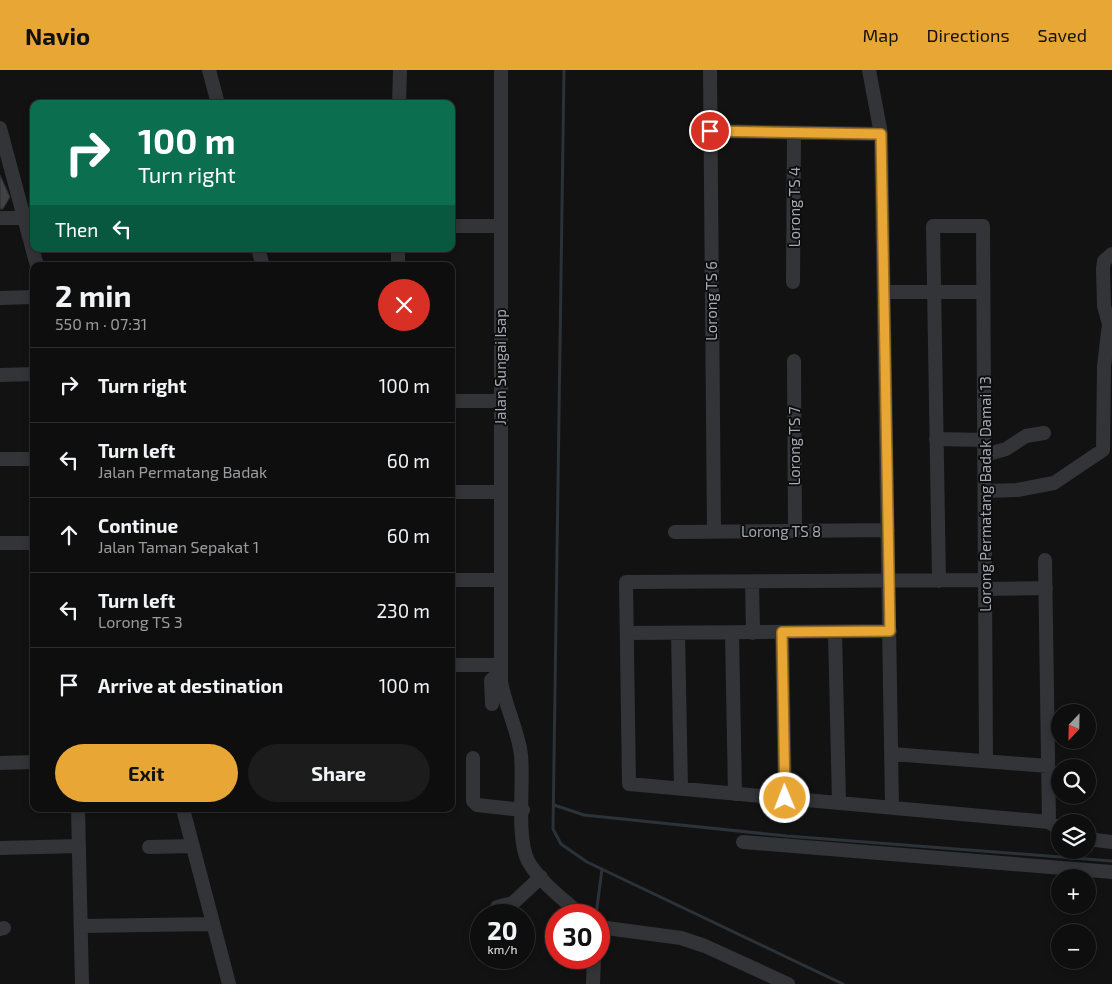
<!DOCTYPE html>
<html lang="en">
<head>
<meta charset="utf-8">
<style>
  body { margin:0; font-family:"Exo 2",sans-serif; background:#1c1c1c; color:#f1f3f6; height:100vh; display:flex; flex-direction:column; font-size:19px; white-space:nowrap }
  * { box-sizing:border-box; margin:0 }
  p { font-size:16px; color:#9b9c9e }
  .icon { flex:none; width:28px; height:28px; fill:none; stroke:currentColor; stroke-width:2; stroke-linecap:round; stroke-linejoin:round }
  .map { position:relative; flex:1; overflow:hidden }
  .side { position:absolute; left:30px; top:192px; width:425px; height:550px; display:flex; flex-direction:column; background:#0e0e0e; border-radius:10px; box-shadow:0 2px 8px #0003,0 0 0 1px #2e2e2e }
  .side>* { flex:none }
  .top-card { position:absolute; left:30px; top:30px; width:425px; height:152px; border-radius:10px; box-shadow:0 2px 8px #0003,0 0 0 1px #2e2e2e; background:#0b6e4f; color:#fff; overflow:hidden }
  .needle { width:32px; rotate:202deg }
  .buttons { position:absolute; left:1051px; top:634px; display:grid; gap:10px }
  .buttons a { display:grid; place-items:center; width:45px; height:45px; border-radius:50%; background:#0e0e0e; box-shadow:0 2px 8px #0003,0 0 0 1px #2e2e2e; font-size:25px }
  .speed { position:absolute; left:470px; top:834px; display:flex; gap:10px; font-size:25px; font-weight:700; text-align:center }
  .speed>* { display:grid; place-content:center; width:65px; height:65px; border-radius:50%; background:#0e0e0e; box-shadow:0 2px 8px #0003,0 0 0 1px #2e2e2e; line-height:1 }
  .speed small { font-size:12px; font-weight:400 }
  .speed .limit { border:8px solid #d22; background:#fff; color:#111 }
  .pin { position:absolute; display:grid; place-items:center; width:42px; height:42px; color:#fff; margin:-21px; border:2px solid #fff; border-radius:50%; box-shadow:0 1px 5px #0007 }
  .me { position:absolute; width:55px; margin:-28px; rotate:359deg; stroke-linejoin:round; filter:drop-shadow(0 0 4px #0008) }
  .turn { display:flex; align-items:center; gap:18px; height:105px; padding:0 25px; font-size:22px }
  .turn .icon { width:65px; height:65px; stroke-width:2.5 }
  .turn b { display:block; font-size:35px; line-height:42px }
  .then { display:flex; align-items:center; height:48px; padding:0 25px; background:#0003; gap:10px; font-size:19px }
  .round { display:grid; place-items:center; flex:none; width:52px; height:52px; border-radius:26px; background:#1c1c1c }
  .overview { display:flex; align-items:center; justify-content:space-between; height:85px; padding:0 25px }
  h1 { font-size:30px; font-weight:700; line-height:38px }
  .button { display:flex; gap:10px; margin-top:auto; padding:10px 25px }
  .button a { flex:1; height:58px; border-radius:30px; background:#e8a735; color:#111; font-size:20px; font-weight:700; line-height:58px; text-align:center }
  .button a+a { background:#1c1c1c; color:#f1f3f6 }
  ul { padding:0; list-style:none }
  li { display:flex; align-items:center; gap:15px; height:75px; padding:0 25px; border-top:1px solid #2e2e2e }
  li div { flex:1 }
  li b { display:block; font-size:19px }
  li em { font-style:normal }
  header { display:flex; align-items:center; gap:30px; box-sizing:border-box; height:70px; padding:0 25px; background:#e8a735; color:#111 }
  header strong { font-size:24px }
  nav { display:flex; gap:28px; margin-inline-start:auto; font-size:18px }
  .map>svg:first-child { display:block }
</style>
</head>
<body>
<header>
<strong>Navio</strong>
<nav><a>Map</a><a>Directions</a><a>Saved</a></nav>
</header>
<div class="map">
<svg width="1112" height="914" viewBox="0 0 1112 914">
  <rect width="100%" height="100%" fill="#121213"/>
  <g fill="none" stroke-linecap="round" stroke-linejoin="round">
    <!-- stream -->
    <path stroke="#2b3238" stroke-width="3" d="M564,0L553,759L561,774L587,792L843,914
      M554,735L584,745L787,766L1112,791
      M596,845L602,799"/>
  </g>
  <!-- building -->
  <path fill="#414246" stroke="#2c2c2f" d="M0,105L10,127L3,139H0Z"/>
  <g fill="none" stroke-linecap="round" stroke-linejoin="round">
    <!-- minor -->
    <path stroke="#333438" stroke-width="14" d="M209,0L218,34
      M501,0V611C505,637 518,659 521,685C524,713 516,767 528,791C540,812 563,829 581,845
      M710,0L714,462
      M869,0L881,64L892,737
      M399,34L400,0
      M0,58L37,196
      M710,61L881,64
      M0,148H25
      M451,156H501
      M258,179L263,196
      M398,179V196
      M793,212L794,63
      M884,222H983
      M0,228L34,227
      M794,291L795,461
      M0,305L34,304
      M451,331H500
      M936,369L985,370
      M985,385L1006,379L1026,366L1044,363
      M0,389H34
      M985,421L1017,420L1054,413L1103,380L1104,296L1109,254L1104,236L1103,199L1104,191L1112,184
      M451,422H500
      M675,462L888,460
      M0,473H34
      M1045,490L1049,752
      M451,510H500
      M985,510L626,512L629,714L1049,752L1060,759
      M939,511L933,156H983L986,691
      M752,512L753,563
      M985,519L1046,518
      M782,562L785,728
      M835,562L839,732
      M627,563L890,561
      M678,563L681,718
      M732,563L735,724
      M451,595H500
      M492,634L491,610L500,603
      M892,684L1048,696
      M473,688V731L477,735L523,740
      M0,693L34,692
      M78,739L82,914
      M183,739L229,914
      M1088,769L1112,772
      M743,772L1112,802
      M149,777L193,776
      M0,778L79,776
      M497,837L513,833L541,807
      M81,856L213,854
      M599,857L681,868L705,876L788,914
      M0,859L4,858
      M593,914L594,888"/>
  </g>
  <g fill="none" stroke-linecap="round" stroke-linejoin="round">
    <!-- route casing -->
    <g stroke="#976d22" stroke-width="12">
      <path id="route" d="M710,61L881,64L890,561L782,562L785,728"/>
    </g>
    <!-- route -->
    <use href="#route" stroke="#e8a735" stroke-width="9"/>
  </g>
  <g text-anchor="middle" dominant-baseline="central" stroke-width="4" stroke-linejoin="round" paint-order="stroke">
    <!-- street labels -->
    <g font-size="15" fill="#a4a9b3" stroke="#0d0d0e">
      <text transform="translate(794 137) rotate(-90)">Lorong TS 4</text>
      <text transform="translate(711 231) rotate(-90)">Lorong TS 6</text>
      <text transform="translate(500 297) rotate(-90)">Jalan Sungai Isap</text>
      <text transform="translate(794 376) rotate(-90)">Lorong TS 7</text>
      <text transform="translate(985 424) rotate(-90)">Lorong Permatang Badak Damai 13</text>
      <text x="781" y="461">Lorong TS 8</text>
    </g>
  </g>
</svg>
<div class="buttons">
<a><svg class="needle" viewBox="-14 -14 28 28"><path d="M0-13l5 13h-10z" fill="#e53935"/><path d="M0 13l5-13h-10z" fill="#9b9c9e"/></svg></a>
<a><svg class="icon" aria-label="search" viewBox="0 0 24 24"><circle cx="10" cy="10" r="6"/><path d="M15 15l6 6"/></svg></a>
<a><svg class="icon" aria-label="layers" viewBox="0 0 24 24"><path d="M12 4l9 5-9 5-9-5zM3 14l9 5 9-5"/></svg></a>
<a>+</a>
<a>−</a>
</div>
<div class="speed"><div>20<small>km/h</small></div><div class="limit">30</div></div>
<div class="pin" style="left:710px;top:61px;background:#d93025"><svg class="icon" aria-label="arrive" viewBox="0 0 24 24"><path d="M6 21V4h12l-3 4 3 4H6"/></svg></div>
<svg class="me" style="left:785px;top:728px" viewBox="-20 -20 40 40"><circle r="17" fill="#e8a735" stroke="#fff" stroke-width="3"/><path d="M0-11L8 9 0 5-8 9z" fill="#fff"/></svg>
<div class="top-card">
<div class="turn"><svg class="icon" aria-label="right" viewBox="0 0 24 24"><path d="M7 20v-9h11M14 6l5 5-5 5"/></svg><div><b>100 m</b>Turn right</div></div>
<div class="then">Then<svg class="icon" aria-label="left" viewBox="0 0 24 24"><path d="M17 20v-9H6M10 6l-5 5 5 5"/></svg></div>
</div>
<section class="side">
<div class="overview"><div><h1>2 min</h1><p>550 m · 07:31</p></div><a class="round" style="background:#d93025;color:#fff"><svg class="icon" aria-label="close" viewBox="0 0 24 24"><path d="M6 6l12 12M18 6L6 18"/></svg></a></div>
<ul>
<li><svg class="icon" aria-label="right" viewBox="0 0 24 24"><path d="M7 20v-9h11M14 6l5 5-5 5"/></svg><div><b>Turn right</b></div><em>100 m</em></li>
<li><svg class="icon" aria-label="left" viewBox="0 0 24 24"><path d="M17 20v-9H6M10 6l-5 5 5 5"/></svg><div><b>Turn left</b><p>Jalan Permatang Badak</p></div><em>60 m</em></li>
<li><svg class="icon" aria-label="ahead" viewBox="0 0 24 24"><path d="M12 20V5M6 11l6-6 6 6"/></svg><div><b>Continue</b><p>Jalan Taman Sepakat 1</p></div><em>60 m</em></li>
<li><svg class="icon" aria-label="left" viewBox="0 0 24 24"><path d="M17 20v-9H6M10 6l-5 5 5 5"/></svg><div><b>Turn left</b><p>Lorong TS 3</p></div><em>230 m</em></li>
<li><svg class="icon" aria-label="arrive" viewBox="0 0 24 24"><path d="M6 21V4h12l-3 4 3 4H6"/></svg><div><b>Arrive at destination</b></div><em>100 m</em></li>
</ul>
<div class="button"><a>Exit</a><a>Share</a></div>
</section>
</div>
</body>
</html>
